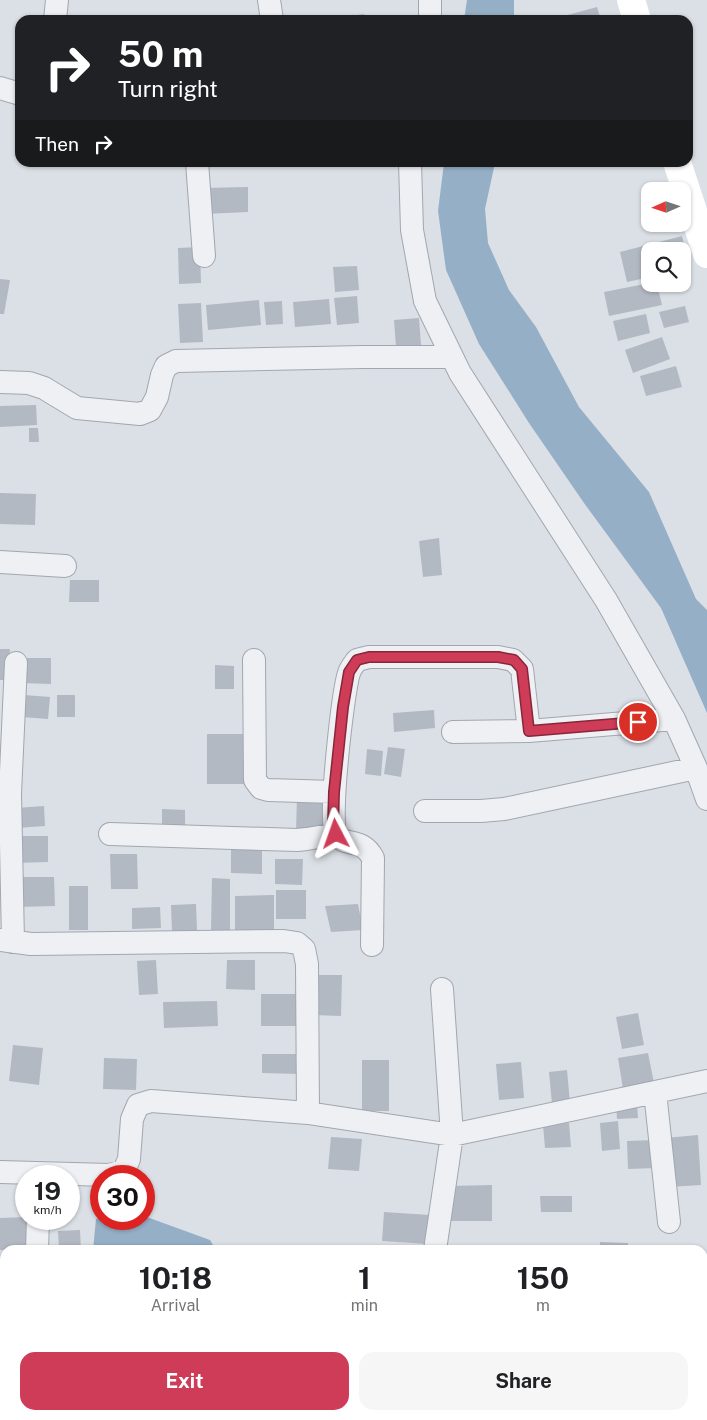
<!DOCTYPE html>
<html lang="en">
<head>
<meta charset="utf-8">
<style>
  body { margin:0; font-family:"Public Sans",sans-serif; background:#f6f6f6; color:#202124; height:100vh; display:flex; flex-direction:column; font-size:19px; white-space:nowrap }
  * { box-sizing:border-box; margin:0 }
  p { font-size:16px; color:#757577 }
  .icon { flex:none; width:28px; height:28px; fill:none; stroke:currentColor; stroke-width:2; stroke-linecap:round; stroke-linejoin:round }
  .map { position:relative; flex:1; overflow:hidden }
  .drawer { position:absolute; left:0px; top:1245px; width:708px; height:175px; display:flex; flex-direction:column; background:#fff; border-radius:15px 15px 0 0; box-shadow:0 1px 4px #0004 }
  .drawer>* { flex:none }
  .hud { position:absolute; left:15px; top:15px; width:678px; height:152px; border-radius:15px; box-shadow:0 1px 4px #0004; background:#202124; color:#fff; overflow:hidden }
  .needle { width:32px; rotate:267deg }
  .fabs { position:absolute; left:641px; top:182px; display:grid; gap:10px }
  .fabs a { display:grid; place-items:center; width:50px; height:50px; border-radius:10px; background:#fff; box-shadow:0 1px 4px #0004; font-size:25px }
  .speed { position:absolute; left:15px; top:1165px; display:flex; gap:10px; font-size:25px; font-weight:700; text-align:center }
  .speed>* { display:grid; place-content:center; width:65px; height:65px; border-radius:50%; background:#fff; box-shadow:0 1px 4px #0004; line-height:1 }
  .speed small { font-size:12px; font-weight:400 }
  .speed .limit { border:8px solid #d22; background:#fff; color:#111 }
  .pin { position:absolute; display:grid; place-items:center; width:42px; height:42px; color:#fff; margin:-21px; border:2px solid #fff; border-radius:50%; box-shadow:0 1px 5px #0007 }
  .me { position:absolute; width:55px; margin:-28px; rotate:356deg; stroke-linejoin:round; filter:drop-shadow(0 0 4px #0008) }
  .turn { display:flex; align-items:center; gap:18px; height:105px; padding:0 20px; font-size:22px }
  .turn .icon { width:65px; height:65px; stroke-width:2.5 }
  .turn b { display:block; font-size:35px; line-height:42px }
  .then { display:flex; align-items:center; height:48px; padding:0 20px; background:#0003; gap:10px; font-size:19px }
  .eta { display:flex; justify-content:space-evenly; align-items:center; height:85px; text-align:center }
  .eta b { font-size:30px; font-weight:700; line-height:35px }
  .cta { display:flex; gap:10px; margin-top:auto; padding:10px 20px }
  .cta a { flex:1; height:58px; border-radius:15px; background:#cf3c58; color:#fff; font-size:20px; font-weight:700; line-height:58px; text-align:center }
  .cta a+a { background:#f6f6f6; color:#202124 }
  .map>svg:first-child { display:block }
</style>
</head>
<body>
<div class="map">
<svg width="707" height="1420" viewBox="0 0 707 1420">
  <rect width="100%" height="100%" fill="#dbe0e6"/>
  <!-- water -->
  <path fill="#95afc7" d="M467,0H514V20H464Z
    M444,163H495L485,209L488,243L509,290L536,327L579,407L649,492L696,599L707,610V713L661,608L584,503L529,423L479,344L446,270L438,211Z
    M144,1216L210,1240L216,1250H93L96,1219L101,1217V1219H144Z
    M47,1415H191L190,1420H47Z"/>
  <!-- building -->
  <path fill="#b2b9c3" d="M597,7L601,20H553V19Z
    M364,14V20H329V19Z
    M143,15V20H106V17Z
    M248,187V212L204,214L203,188Z
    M682,236L690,267L682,269V251H650V277L627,282L620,252Z
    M200,247L201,283L179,284L178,248Z
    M357,266L359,290L335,292L333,267Z
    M0,279L10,280L4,314H0Z
    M650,283V284H657L662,305L609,316L604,292Z
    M357,296L359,323L337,325L334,298Z
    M329,299L331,324L295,327L293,302Z
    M259,300L261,325L208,330L206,305Z
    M282,301L283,324L266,325L264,302Z
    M201,303L203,342L180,343L178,304Z
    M685,306L689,322L664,328L659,312Z
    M646,314L650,333L618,341L613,321Z
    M419,318L421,345L396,347L394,320Z
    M662,337L670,359L633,373L625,350Z
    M676,366L682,387L646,396L640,376Z
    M36,405L37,425L0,427V406Z
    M29,428H38L39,442H29Z
    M0,493L36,494L35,525L0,524Z
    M439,538L442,575L423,577L419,541Z
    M70,580H99V602H69Z
    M0,649H10L9,680H0Z
    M22,658H51V684L22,683Z
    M215,665L234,666V689H215Z
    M24,695L50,697L48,719L22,717Z
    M57,695H75V717H57Z
    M434,710L435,728L394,732L393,713Z
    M207,734H246V784H207Z
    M388,747L405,749L401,777L384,774Z
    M367,749L383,751L381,776L365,774Z
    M297,796L323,797V832H296Z
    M44,806L45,826L17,828L16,808Z
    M162,809L185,810V830H162Z
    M14,836H48V862L15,863Z
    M231,844H262V874L231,873Z
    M110,854H137L138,889H111Z
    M275,859H303L302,885L275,884Z
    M17,877H54L55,906L17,907Z
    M212,878L230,879V930H211Z
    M69,886H88V930H69Z
    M276,890H306V919H276Z
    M274,895V930L235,931V896Z
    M196,904L197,931L172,932L171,905Z
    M358,904L363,930L331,932L325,906Z
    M160,907L161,928L132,929V908Z
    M156,960L158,994L139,995L137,961Z
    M227,960H255V990L226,989Z
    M315,975H342L341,1016L314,1015Z
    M261,994H301L302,1026H261Z
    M217,1001L218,1026L164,1028L163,1002Z
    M638,1013L644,1045L622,1049L616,1017Z
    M13,1045L43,1048L39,1085L9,1081Z
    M648,1053L654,1083L623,1089L618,1058Z
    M262,1054H299V1074L262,1073Z
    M104,1058L137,1059L136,1090L103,1089Z
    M362,1060H389V1111H362Z
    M521,1062L524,1098L499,1100L496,1064Z
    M567,1070L570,1103L552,1104L549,1072Z
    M637,1103L638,1118L617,1119L616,1105Z
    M618,1121L620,1149L602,1151L600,1123Z
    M569,1123L571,1147L545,1148L543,1125Z
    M698,1135L701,1185L669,1187L665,1138Z
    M331,1137L362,1139L359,1171L328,1169Z
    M655,1140L656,1168L628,1169L627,1141Z
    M492,1185V1221H449L448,1186Z
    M540,1196H572V1212H541Z
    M384,1212L430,1215L428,1244L382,1241Z
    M26,1217V1219H29L31,1249L0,1250V1218Z
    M80,1230L81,1250H59L58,1231Z
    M600,1242L628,1243V1250H600Z
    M5,1320V1343H0V1321Z
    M0,1347H5V1382H0Z
    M312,1415H346L345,1420H335L311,1416Z"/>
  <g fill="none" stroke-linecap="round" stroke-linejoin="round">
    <!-- street casing -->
    <g stroke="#a1a7b0" stroke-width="24">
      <path id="street" d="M269,0L272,20
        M430,0V20
        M55,20L57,0
        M0,88L20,94
        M197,162L204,256
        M410,162L412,230L425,301L460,373L606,600L674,719L696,768L707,799
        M0,382L29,383L44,388L77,408L140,414L150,410L157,397L162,375L166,366L176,361L363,357H452
        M0,562L65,566
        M254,660L255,780L261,788L268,790L334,792
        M453,732L529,731L674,719
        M425,811H481L504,809L696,768
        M110,834L297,840L307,839L336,834
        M0,940L31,944L284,941L297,943L304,949L307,964L308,1113
        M13,942L10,794L16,663
        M372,945L373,858C361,836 345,848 336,834C328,823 343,691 349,673C350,669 354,664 357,660L369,657H498L513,660L522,669L529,731
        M655,1092L669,1222
        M0,1172L109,1175L124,1171L129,1159L132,1119L138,1105L151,1101L308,1113L452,1135L707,1081
        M37,1250L38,1219
        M435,1250L452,1135L442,989
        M366,1420L382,1417L386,1415"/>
    </g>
    <!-- street -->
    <use href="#street" stroke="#eef0f4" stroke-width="22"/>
    <!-- secondary -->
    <path stroke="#fff" stroke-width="28" d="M631,0L637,20
      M677,162L707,254"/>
  </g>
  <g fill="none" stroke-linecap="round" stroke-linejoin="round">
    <!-- route casing -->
    <g stroke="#872739" stroke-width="12">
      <path id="route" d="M336,834L333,825L334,792L343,707L349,672L357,660L369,657H498L514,660L522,669L529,731L638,722"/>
    </g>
    <!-- route -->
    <use href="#route" stroke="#cf3c58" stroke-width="9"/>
  </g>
</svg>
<div class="fabs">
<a><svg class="needle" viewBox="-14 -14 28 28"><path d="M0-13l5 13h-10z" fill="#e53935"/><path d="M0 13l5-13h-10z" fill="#757577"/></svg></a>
<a><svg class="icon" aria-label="search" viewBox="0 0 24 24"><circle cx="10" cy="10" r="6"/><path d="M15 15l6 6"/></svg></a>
</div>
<div class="speed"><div>19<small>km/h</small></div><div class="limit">30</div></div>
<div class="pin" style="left:638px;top:722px;background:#d93025"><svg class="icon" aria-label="arrive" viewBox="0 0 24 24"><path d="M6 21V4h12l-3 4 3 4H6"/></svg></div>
<svg class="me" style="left:336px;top:834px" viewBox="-20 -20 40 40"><path d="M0-17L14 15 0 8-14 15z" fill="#cf3c58" stroke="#fff" stroke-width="4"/></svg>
<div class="hud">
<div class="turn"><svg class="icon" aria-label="right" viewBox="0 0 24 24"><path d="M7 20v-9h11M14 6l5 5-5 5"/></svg><div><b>50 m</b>Turn right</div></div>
<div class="then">Then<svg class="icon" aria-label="right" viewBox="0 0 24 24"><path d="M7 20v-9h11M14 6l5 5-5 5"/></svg></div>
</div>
<section class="drawer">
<div class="eta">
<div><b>10:18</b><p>Arrival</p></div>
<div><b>1</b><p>min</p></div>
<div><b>150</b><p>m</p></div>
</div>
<div class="cta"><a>Exit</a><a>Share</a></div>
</section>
</div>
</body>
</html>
